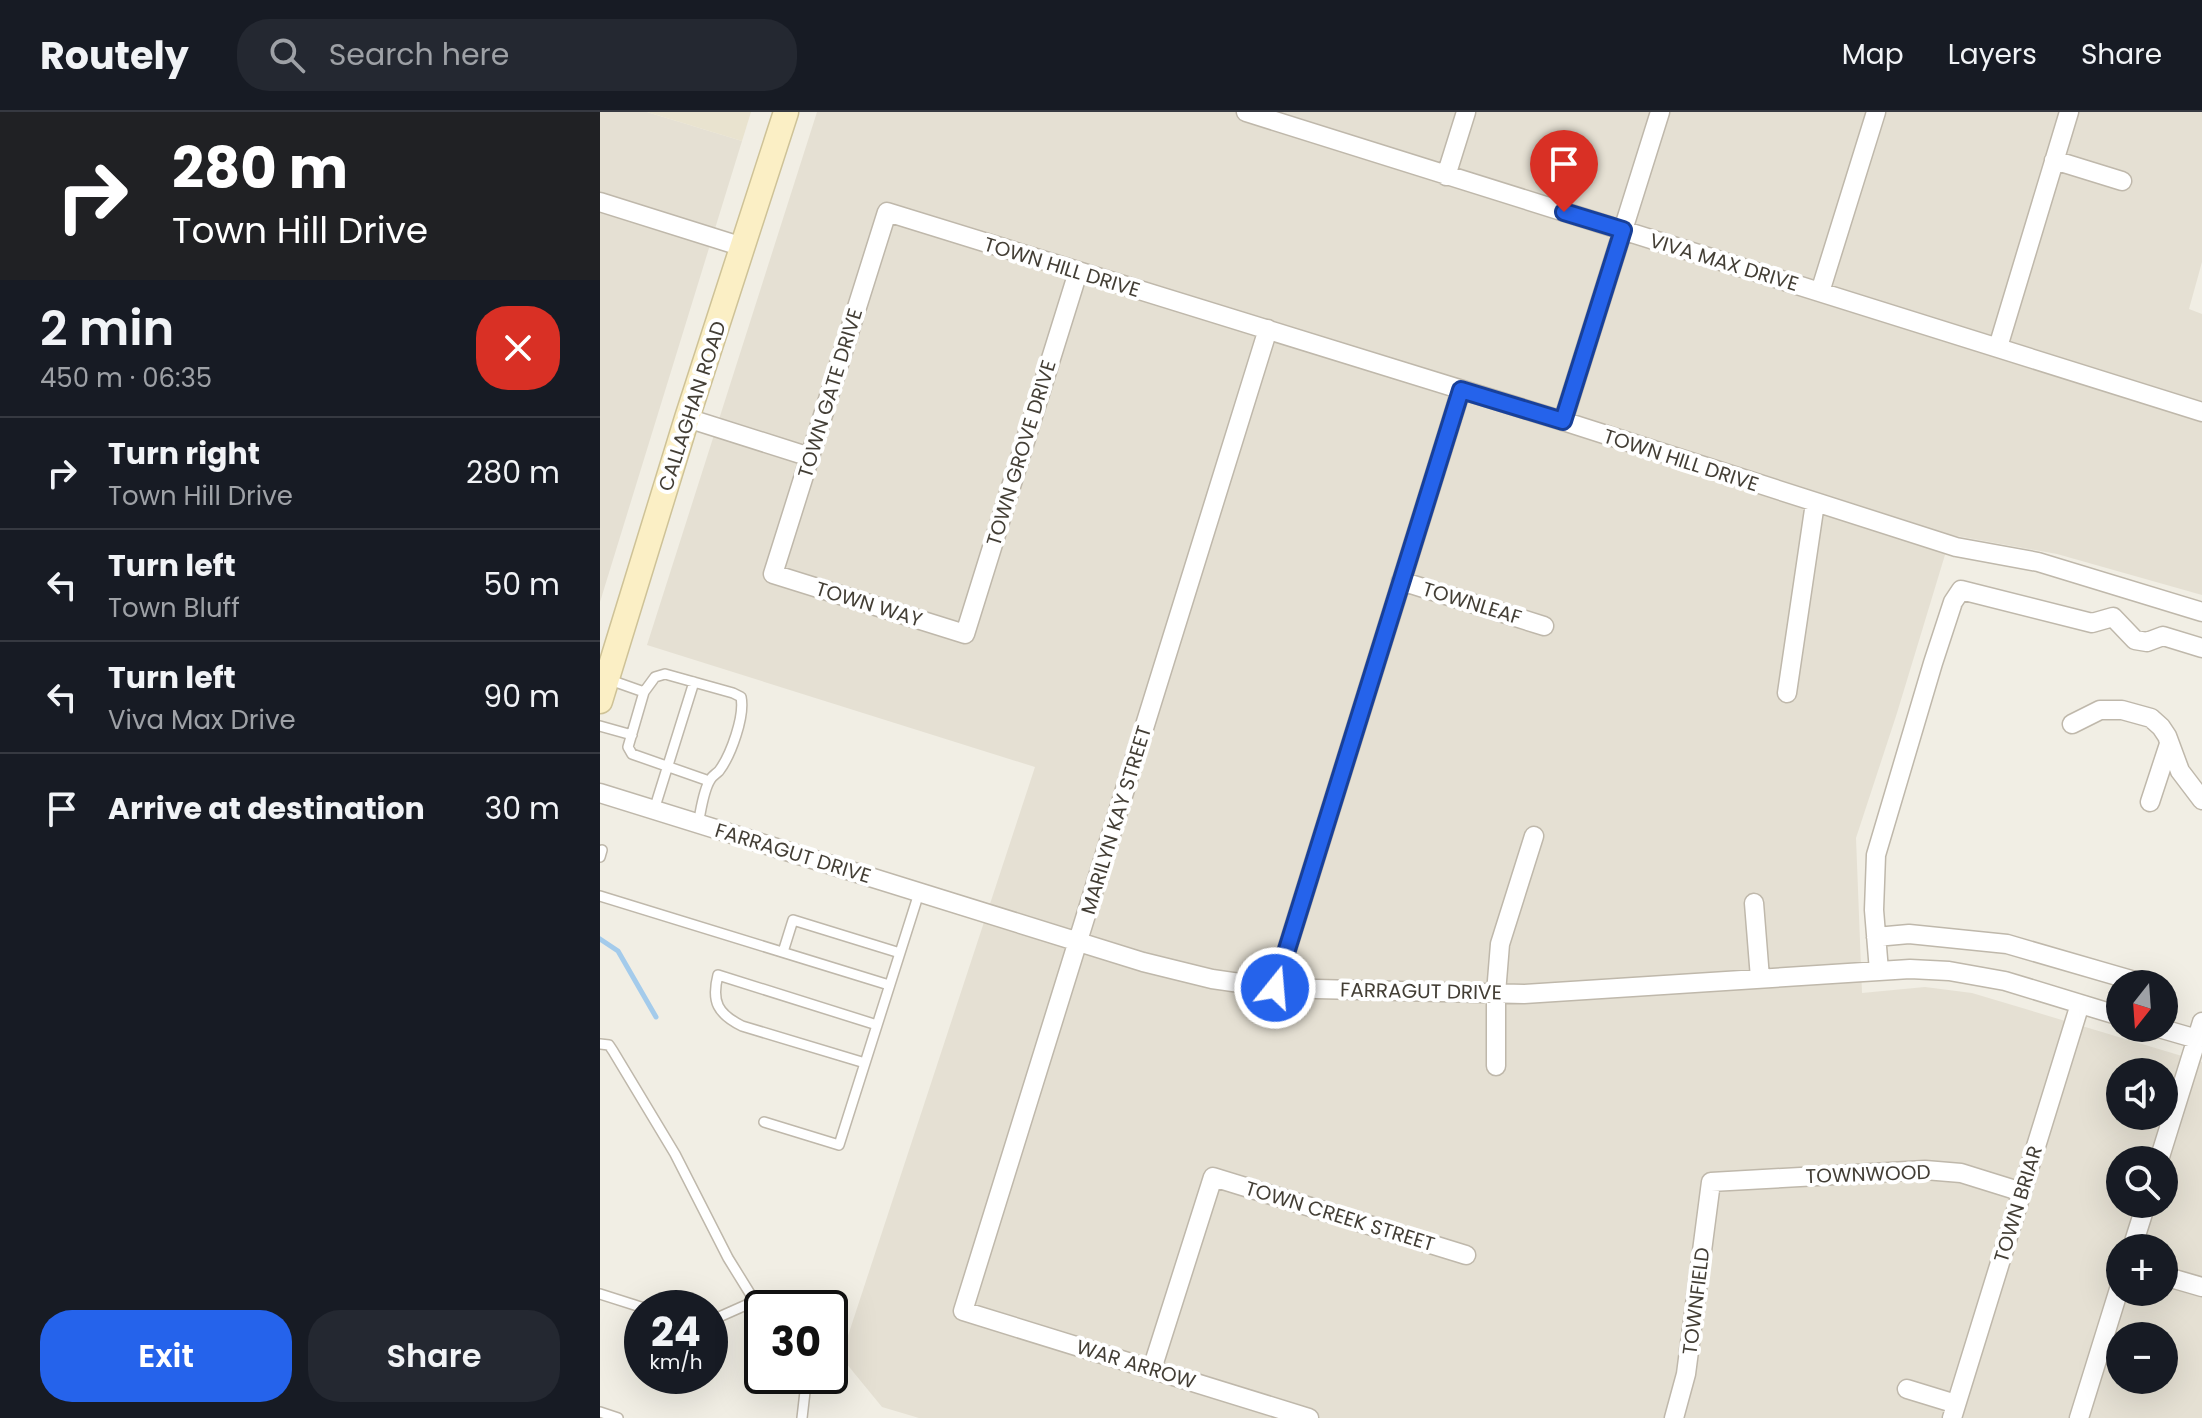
<!DOCTYPE html>
<html lang="en">
<head>
<meta charset="utf-8">
<style>
  body { margin:0; font-family:Poppins,sans-serif; background:#242831; color:#f1f3f6; height:100vh; display:flex; flex-direction:column; font-size:30px; white-space:nowrap }
  * { box-sizing:border-box; margin:0 }
  p { font-size:26px; color:#9ea1a6 }
  .icon { flex:none; width:44px; height:44px; fill:none; stroke:currentColor; stroke-width:2; stroke-linecap:round; stroke-linejoin:round }
  .map { position:relative; flex:1; overflow:hidden }
  .panel { display:flex; flex-direction:column; background:#171b24; width:600px }
  .panel>* { flex:none }
  .guide { background:#202124; color:#fff; overflow:hidden }
  .needle { width:52px; rotate:197deg }
  .controls { position:absolute; left:1506px; top:858px; display:grid; gap:16px }
  .controls a { display:grid; place-items:center; width:72px; height:72px; border-radius:50%; background:#171b24; box-shadow:0 8px 32px #0002; font-size:40px }
  .speed { position:absolute; left:24px; top:1178px; display:flex; gap:16px; font-size:40px; font-weight:700; text-align:center }
  .speed>* { display:grid; place-content:center; width:104px; height:104px; border-radius:50%; background:#171b24; box-shadow:0 8px 32px #0002; line-height:1 }
  .speed small { font-size:20px; font-weight:400 }
  .speed .limit { border:4px solid #111; border-radius:12px; background:#fff; color:#111 }
  .pin { position:absolute; display:grid; place-items:center; width:68px; height:68px; color:#fff; margin:-82px -34px; border-radius:50% 50% 50% 0; rotate:-45deg; box-shadow:0 0 8px #0007 }
  .pin .icon { rotate:45deg }
  .me { position:absolute; width:88px; margin:-44px; rotate:17deg; stroke-linejoin:round; filter:drop-shadow(0 0 6px #0008) }
  .turn { display:flex; align-items:center; gap:28px; height:168px; padding:0 40px; font-size:36px }
  .turn .icon { width:104px; height:104px; stroke-width:2.5 }
  .turn b { display:block; font-size:56px; line-height:68px }
  .round { display:grid; place-items:center; flex:none; width:84px; height:84px; border-radius:32px; background:#242831 }
  .headline { display:flex; align-items:center; justify-content:space-between; height:136px; padding:0 40px }
  h1 { font-size:48px; font-weight:600; line-height:60px }
  .action { display:flex; gap:16px; margin-top:auto; padding:16px 40px }
  .action a { flex:1; height:92px; border-radius:32px; background:#2563eb; color:#fff; font-size:32px; font-weight:600; line-height:92px; text-align:center }
  .action a+a { background:#242831; color:#f1f3f6 }
  ul { padding:0; list-style:none }
  li { display:flex; align-items:center; gap:24px; height:112px; padding:0 40px; border-top:2px solid #363941 }
  li div { flex:1 }
  li b { display:block; font-size:30px }
  li em { font-style:normal }
  header { display:flex; align-items:center; gap:48px; box-sizing:border-box; height:112px; padding:0 40px; background:#171b24; border-bottom:2px solid #363941 }
  header strong { font-size:38px }
  nav { display:flex; gap:44px; margin-inline-start:auto; font-size:28px }
  .search { width:560px; height:72px; background:#242831; display:flex; align-items:center; gap:20px; box-sizing:border-box; padding:0 28px; border-radius:32px; color:#9ea1a6; font-size:30px }
  main { display:flex; flex:1; min-height:0 }
  .map>svg:first-child { display:block }
</style>
</head>
<body>
<header>
<strong>Routely</strong>
<div class="search"><svg class="icon" aria-label="search" viewBox="0 0 24 24"><circle cx="10" cy="10" r="6"/><path d="M15 15l6 6"/></svg>Search here</div>
<nav><a>Map</a><a>Layers</a><a>Share</a></nav>
</header>
<main>
<section class="panel">
<div class="guide">
<div class="turn"><svg class="icon" aria-label="right" viewBox="0 0 24 24"><path d="M7 20v-9h11M14 6l5 5-5 5"/></svg><div><b>280 m</b>Town Hill Drive</div></div>
</div>
<div class="headline"><div><h1>2 min</h1><p>450 m · 06:35</p></div><a class="round" style="background:#d93025;color:#fff"><svg class="icon" aria-label="close" viewBox="0 0 24 24"><path d="M6 6l12 12M18 6L6 18"/></svg></a></div>
<ul>
<li><svg class="icon" aria-label="right" viewBox="0 0 24 24"><path d="M7 20v-9h11M14 6l5 5-5 5"/></svg><div><b>Turn right</b><p>Town Hill Drive</p></div><em>280 m</em></li>
<li><svg class="icon" aria-label="left" viewBox="0 0 24 24"><path d="M17 20v-9H6M10 6l-5 5 5 5"/></svg><div><b>Turn left</b><p>Town Bluff</p></div><em>50 m</em></li>
<li><svg class="icon" aria-label="left" viewBox="0 0 24 24"><path d="M17 20v-9H6M10 6l-5 5 5 5"/></svg><div><b>Turn left</b><p>Viva Max Drive</p></div><em>90 m</em></li>
<li><svg class="icon" aria-label="arrive" viewBox="0 0 24 24"><path d="M6 21V4h12l-3 4 3 4H6"/></svg><div><b>Arrive at destination</b></div><em>30 m</em></li>
</ul>
<div class="action"><a>Exit</a><a>Share</a></div>
</section>
<div class="map">
<svg width="1602" height="1306" viewBox="0 0 1602 1306">
  <rect width="100%" height="100%" fill="#f1eee4"/>
  <!-- residential -->
  <path fill="#e5e0d3" fill-rule="evenodd" d="M0,0H47L142,29L0,490Z
    M217,0H1602V150L1589,197L1602,202V483L1457,442L1351,423L1297,601L1256,726L1262,881L1325,875L1372,881L1602,950V1306H319L282,1295L241,1245L435,655L47,533ZM1520,960H1564V1004H1520ZM1520,1048H1564V1092H1520ZM1520,1136H1564V1180H1520ZM1520,1224H1564V1268H1520Z"/>
  <!-- education -->
  <path fill="#e9e3cf" d="M47,0H151L142,29Z"/>
  <g fill="none" stroke-linecap="round" stroke-linejoin="round">
    <!-- stream -->
    <path stroke="#a4cbeb" stroke-width="5" d="M0,827L18,839L56,905"/>
    <!-- service casing -->
    <g stroke="#bfb8ab" stroke-width="12">
      <path id="service" d="M10,568L44,580
        M0,614L32,623
        M54,698L94,570
        M98,712C101,699 103,679 110,668C112,664 116,662 119,659C131,643 145,604 141,585L133,581L65,562L55,565L44,580L28,635L32,642L109,669
        M0,745L2,738
        M0,784L289,873
        M183,840L193,808L300,841
        M0,932L9,933L13,939L75,1042L128,1146L162,1201
        M265,951L142,914C118,902 111,890 118,863L277,913
        M164,1010L239,1033L319,781
        M0,1182L44,1196
        M110,1209L155,1189
        M201,1264L206,1271L202,1306
        M0,1300L18,1306"/>
    </g>
    <!-- minor casing -->
    <g stroke="#bfb8ab" stroke-width="21">
      <path id="minor" d="M646,0L1602,300
        M1454,48L1522,69
        M846,64L866,0
        M0,90L143,135
        M478,160L365,522L173,462L287,100L963,309L1356,435L1438,450L1602,500
        M1220,180L1276,0
        M668,217L363,1199L709,1306
        M1398,235L1469,0
        M87,306L210,345
        M963,309L1060,0
        M801,469L944,514
        M1187,581L1215,391
        M1472,612L1500,598H1522L1551,606L1561,615L1567,624L1580,659L1602,688
        M0,681L543,850L612,867L675,876L924,882L1310,857L1349,859L1405,869L1520,904
        M1550,690L1569,632
        M1154,791L1160,866
        M1276,825L1309,822L1407,832L1545,872
        M1279,859L1274,798L1276,743L1333,551L1353,490L1361,478L1492,511L1513,505L1535,528L1547,530L1563,524L1602,536
        M675,876L861,278
        M1559,916L1597,927
        M896,954V881L900,832L934,724
        M1559,1048L1602,910
        M1532,1136L1546,1092
        M1564,1164L1602,1175
        M552,1257L613,1065L866,1143
        M1307,1277L1356,1292
        M1074,1306L1086,1262L1111,1070L1325,1058L1361,1061L1422,1080
        M1352,1306L1480,892
        M1479,1306L1520,1174"/>
    </g>
    <!-- secondary casing -->
    <g stroke="#cec297" stroke-width="27">
      <path id="secondary" d="M0,589L87,306L186,0"/>
    </g>
    <!-- service -->
    <use href="#service" stroke="#fff" stroke-width="9"/>
    <!-- minor -->
    <use href="#minor" stroke="#fff" stroke-width="18"/>
    <!-- secondary -->
    <use href="#secondary" stroke="#fbefc5" stroke-width="24"/>
  </g>
  <g fill="none" stroke-linecap="round" stroke-linejoin="round">
    <!-- route casing -->
    <g stroke="#184099" stroke-width="20">
      <path id="route" d="M675,876L861,278L963,309L1023,118L964,100"/>
    </g>
    <!-- route -->
    <use href="#route" stroke="#2563eb" stroke-width="14"/>
  </g>
  <g text-anchor="middle" dominant-baseline="central" stroke-width="8" stroke-linejoin="round" paint-order="stroke">
    <!-- street labels -->
    <g font-size="20" fill="#433e35" stroke="#fff">
      <text transform="translate(1124 150) rotate(17)">VIVA MAX DRIVE</text>
      <text transform="translate(462 155) rotate(17)">TOWN HILL DRIVE</text>
      <text transform="translate(230 281) rotate(-73)">TOWN GATE DRIVE</text>
      <text transform="translate(92 294) rotate(-72)">CALLAGHAN ROAD</text>
      <text transform="translate(421 341) rotate(-73)">TOWN GROVE DRIVE</text>
      <text transform="translate(1081 348) rotate(18)">TOWN HILL DRIVE</text>
      <text transform="translate(872 491) rotate(17)">TOWNLEAF</text>
      <text transform="translate(269 492) rotate(17)">TOWN WAY</text>
      <text transform="translate(516 708) rotate(-73)">MARILYN KAY STREET</text>
      <text transform="translate(193 741) rotate(17)">FARRAGUT DRIVE</text>
      <text transform="translate(821 879) rotate(1)">FARRAGUT DRIVE</text>
      <text transform="translate(1268 1062) rotate(-2)">TOWNWOOD</text>
      <text transform="translate(1418 1092) rotate(-73)">TOWN BRIAR</text>
      <text transform="translate(740 1104) rotate(17)">TOWN CREEK STREET</text>
      <text transform="translate(1096 1189) rotate(-83)">TOWNFIELD</text>
      <text transform="translate(536 1252) rotate(17)">WAR ARROW</text>
    </g>
  </g>
</svg>
<div class="controls">
<a><svg class="needle" viewBox="-14 -14 28 28"><path d="M0-13l5 13h-10z" fill="#e53935"/><path d="M0 13l5-13h-10z" fill="#9ea1a6"/></svg></a>
<a><svg class="icon" aria-label="sound" viewBox="0 0 24 24"><path d="M4 9h4l5-4v14l-5-4H4zM17 9q2 3 0 6"/></svg></a>
<a><svg class="icon" aria-label="search" viewBox="0 0 24 24"><circle cx="10" cy="10" r="6"/><path d="M15 15l6 6"/></svg></a>
<a>+</a>
<a>−</a>
</div>
<div class="speed"><div>24<small>km/h</small></div><div class="limit">30</div></div>
<div class="pin" style="left:964px;top:100px;background:#d93025"><svg class="icon" aria-label="arrive" viewBox="0 0 24 24"><path d="M6 21V4h12l-3 4 3 4H6"/></svg></div>
<svg class="me" style="left:675px;top:876px" viewBox="-20 -20 40 40"><circle r="17" fill="#2563eb" stroke="#fff" stroke-width="3"/><path d="M0-11L8 9 0 5-8 9z" fill="#fff"/></svg>
</div>
</main>
</body>
</html>
